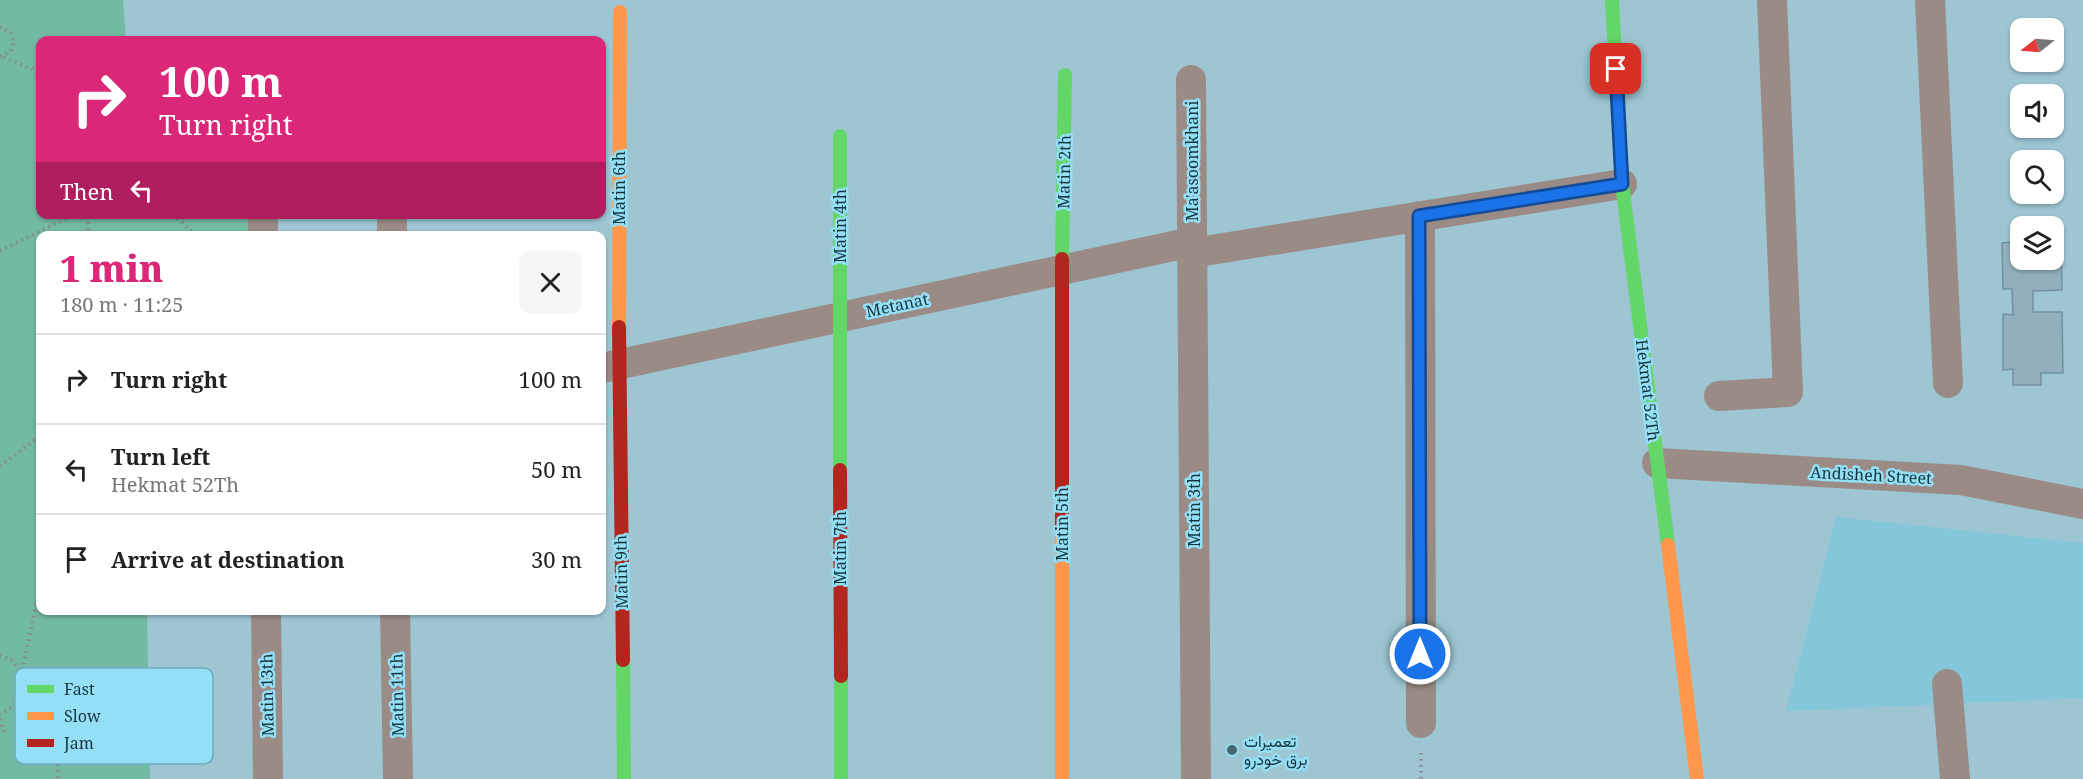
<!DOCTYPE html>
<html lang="en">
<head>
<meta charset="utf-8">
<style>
  body { margin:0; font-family:"Noto Serif",Vazirmatn,serif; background:#f6f6f6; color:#222; height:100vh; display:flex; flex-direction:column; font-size:22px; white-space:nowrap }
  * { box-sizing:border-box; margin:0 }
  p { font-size:20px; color:#767676 }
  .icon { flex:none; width:33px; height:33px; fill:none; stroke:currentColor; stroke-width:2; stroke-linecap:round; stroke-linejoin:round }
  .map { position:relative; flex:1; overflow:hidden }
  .side { position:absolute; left:36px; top:231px; width:570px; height:384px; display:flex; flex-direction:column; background:#fff; border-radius:12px; box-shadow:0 2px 4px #0004 }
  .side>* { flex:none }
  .banner { position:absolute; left:36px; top:36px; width:570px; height:183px; border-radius:12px; box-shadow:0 2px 4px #0004; background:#db2777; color:#fff; overflow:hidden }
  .needle { width:39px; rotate:253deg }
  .fabs { position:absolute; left:2010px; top:18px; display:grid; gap:12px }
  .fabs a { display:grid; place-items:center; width:54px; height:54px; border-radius:12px; background:#fff; box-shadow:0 2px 4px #0004; font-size:30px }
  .pin { position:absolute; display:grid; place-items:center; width:51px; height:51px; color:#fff; margin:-26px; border-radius:12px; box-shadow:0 3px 9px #0006 }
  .me { position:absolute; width:66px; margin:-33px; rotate:0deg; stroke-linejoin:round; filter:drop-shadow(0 0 4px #0008) }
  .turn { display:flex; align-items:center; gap:21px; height:126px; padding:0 24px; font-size:27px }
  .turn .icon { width:78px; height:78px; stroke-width:2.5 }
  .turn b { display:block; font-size:42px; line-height:51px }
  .then { display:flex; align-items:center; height:57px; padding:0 24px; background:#0003; gap:12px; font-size:22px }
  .round { display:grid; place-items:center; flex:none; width:63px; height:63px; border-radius:12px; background:#f6f6f6 }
  .summary { display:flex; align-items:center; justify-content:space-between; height:102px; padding:0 24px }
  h1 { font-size:36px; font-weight:800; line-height:45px; color:#db2777 }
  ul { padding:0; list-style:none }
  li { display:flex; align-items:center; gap:18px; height:90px; padding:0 24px; border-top:2px solid #e0e0e0 }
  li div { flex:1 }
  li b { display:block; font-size:22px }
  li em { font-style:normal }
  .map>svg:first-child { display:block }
</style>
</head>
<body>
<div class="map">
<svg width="2083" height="779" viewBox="0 0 2083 779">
  <rect width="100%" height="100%" fill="#9dc6d2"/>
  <!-- built -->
  <path fill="#85c7da" d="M1836,517L2083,543V698L1786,711Z"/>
  <!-- green -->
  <path fill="#73baa4" d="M0,0H123L126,40H40V214L251,215L250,235L40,236V610L147,611L150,779H0Z"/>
  <!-- building -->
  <path fill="#92b0bc" stroke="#72909c" stroke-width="1.5" d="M2012,226H2035H2020V260H2054V236H2061L2062,290L2033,291V312H2062L2063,373H2041V385H2013V369L2003,370V314L2013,315L2012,289H2003L2002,243L2012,242Z"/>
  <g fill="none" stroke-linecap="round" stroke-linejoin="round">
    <!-- path -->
    <path stroke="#898989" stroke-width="4" stroke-dasharray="1.5 4.5" stroke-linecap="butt" d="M0,27L11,33L14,41L11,51L0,57
      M4,57L32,69L40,78
      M173,214L196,236
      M88,236L89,214
      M0,251L75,214
      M0,466L40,436
      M0,655L13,661L21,676L20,692L14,706L0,714
      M21,676L40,586
      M20,692L44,721L58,752V779
      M0,719L5,736
      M1421,753V779"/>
    <!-- street -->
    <path stroke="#9a8b86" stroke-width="30" d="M1930,0L1948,383
      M1191,80L1196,779
      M263,214V236
      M392,214V236
      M1420,216L1421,723
      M1192,253L1622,184
      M602,368L1192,242
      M1719,396L1788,392L1772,0
      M1657,463L1961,480L2083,504
      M266,610L268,779
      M395,610L398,779
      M1947,684L1955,779"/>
    <!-- fast -->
    <path stroke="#63d668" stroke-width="14" d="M1612,0L1622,184L1668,545
      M1062,259L1065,75
      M840,470V136
      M623,660L624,779
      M841,676V779"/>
    <!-- slow -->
    <path stroke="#ff974d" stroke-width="14" d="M619,327L620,12
      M1062,532V779
      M1668,545L1697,779"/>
    <!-- jam -->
    <path stroke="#b3261e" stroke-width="14" d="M619,327L623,660
      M840,470L841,676
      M1062,532V259"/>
  </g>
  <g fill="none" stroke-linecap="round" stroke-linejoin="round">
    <!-- route casing -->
    <g stroke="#114b97" stroke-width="15">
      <path id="route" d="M1420,654L1419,216L1622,184L1616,69"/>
    </g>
    <!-- route -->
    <use href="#route" stroke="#1a73e8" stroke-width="10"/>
  </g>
  <!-- markers -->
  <circle fill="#456872" stroke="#94dff5" stroke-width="2" cx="1232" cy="750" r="6"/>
  <g text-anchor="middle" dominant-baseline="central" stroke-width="5" stroke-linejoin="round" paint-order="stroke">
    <!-- street labels -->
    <g font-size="16" fill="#15353e" stroke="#94dff5">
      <text transform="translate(1192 161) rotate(-90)">Ma'asoomkhani</text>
      <text transform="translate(1064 172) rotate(-89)">Matin 2th</text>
      <text transform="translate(619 188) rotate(-90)">Matin 6th</text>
      <text transform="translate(840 226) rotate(-90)">Matin 4th</text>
      <text transform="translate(897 305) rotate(-12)">Metanat</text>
      <text transform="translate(1648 390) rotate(83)">Hekmat 52Th</text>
      <text transform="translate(1871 475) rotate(3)">Andisheh Street</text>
      <text transform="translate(1194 510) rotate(-90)">Matin 3th</text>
      <text transform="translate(1062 524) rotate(-90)">Matin 5th</text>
      <text transform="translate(840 548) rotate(-90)">Matin 7th</text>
      <text transform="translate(621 572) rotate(-91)">Matin 9th</text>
      <text transform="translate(267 695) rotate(-91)">Matin 13th</text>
      <text transform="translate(397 695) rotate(-91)">Matin 11th</text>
    </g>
    <!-- poi labels -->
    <g font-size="16" fill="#15353e" stroke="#94dff5" text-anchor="start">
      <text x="1244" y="741">تعمیرات<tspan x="1244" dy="18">برق خودرو</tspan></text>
    </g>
  </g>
  <!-- legend -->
  <rect x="15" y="668" width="198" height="96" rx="9" fill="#94dff5" stroke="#6eacbe" stroke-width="1.5"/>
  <rect x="27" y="685" width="27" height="8" fill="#63d668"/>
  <rect x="27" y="712" width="27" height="8" fill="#ff974d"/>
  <rect x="27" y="739" width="27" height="8" fill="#b3261e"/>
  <g font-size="16" fill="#15353e">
    <text x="64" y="695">Fast</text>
    <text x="64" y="722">Slow</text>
    <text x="64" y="749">Jam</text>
  </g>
</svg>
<div class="fabs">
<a><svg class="needle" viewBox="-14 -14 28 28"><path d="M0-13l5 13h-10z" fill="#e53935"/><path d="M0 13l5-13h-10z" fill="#767676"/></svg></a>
<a><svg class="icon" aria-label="sound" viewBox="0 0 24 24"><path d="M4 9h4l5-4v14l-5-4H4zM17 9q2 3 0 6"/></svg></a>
<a><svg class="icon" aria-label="search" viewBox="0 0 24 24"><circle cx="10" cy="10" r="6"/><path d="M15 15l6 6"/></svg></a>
<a><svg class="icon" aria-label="layers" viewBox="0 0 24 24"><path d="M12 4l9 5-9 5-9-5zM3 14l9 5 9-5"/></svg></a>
</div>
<div class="pin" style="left:1616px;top:69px;background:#d93025"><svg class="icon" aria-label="arrive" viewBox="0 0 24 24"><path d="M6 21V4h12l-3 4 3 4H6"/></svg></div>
<svg class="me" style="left:1420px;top:654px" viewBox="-20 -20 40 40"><circle r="17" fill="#1a73e8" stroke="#fff" stroke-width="3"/><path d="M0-11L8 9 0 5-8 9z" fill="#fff"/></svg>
<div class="banner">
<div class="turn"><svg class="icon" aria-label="right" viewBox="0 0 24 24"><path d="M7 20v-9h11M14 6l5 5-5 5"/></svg><div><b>100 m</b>Turn right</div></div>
<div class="then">Then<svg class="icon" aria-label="left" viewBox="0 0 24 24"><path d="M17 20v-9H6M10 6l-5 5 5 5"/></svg></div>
</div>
<section class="side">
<div class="summary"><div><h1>1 min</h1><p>180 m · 11:25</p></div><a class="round"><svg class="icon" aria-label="close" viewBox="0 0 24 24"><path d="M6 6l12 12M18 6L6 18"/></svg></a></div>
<ul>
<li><svg class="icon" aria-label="right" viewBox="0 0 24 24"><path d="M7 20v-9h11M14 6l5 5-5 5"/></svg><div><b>Turn right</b></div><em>100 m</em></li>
<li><svg class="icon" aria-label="left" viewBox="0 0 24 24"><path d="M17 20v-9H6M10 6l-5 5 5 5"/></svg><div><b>Turn left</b><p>Hekmat 52Th</p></div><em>50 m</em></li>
<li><svg class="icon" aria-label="arrive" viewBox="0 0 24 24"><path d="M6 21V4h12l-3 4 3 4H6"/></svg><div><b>Arrive at destination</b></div><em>30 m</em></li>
</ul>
</section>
</div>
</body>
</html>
